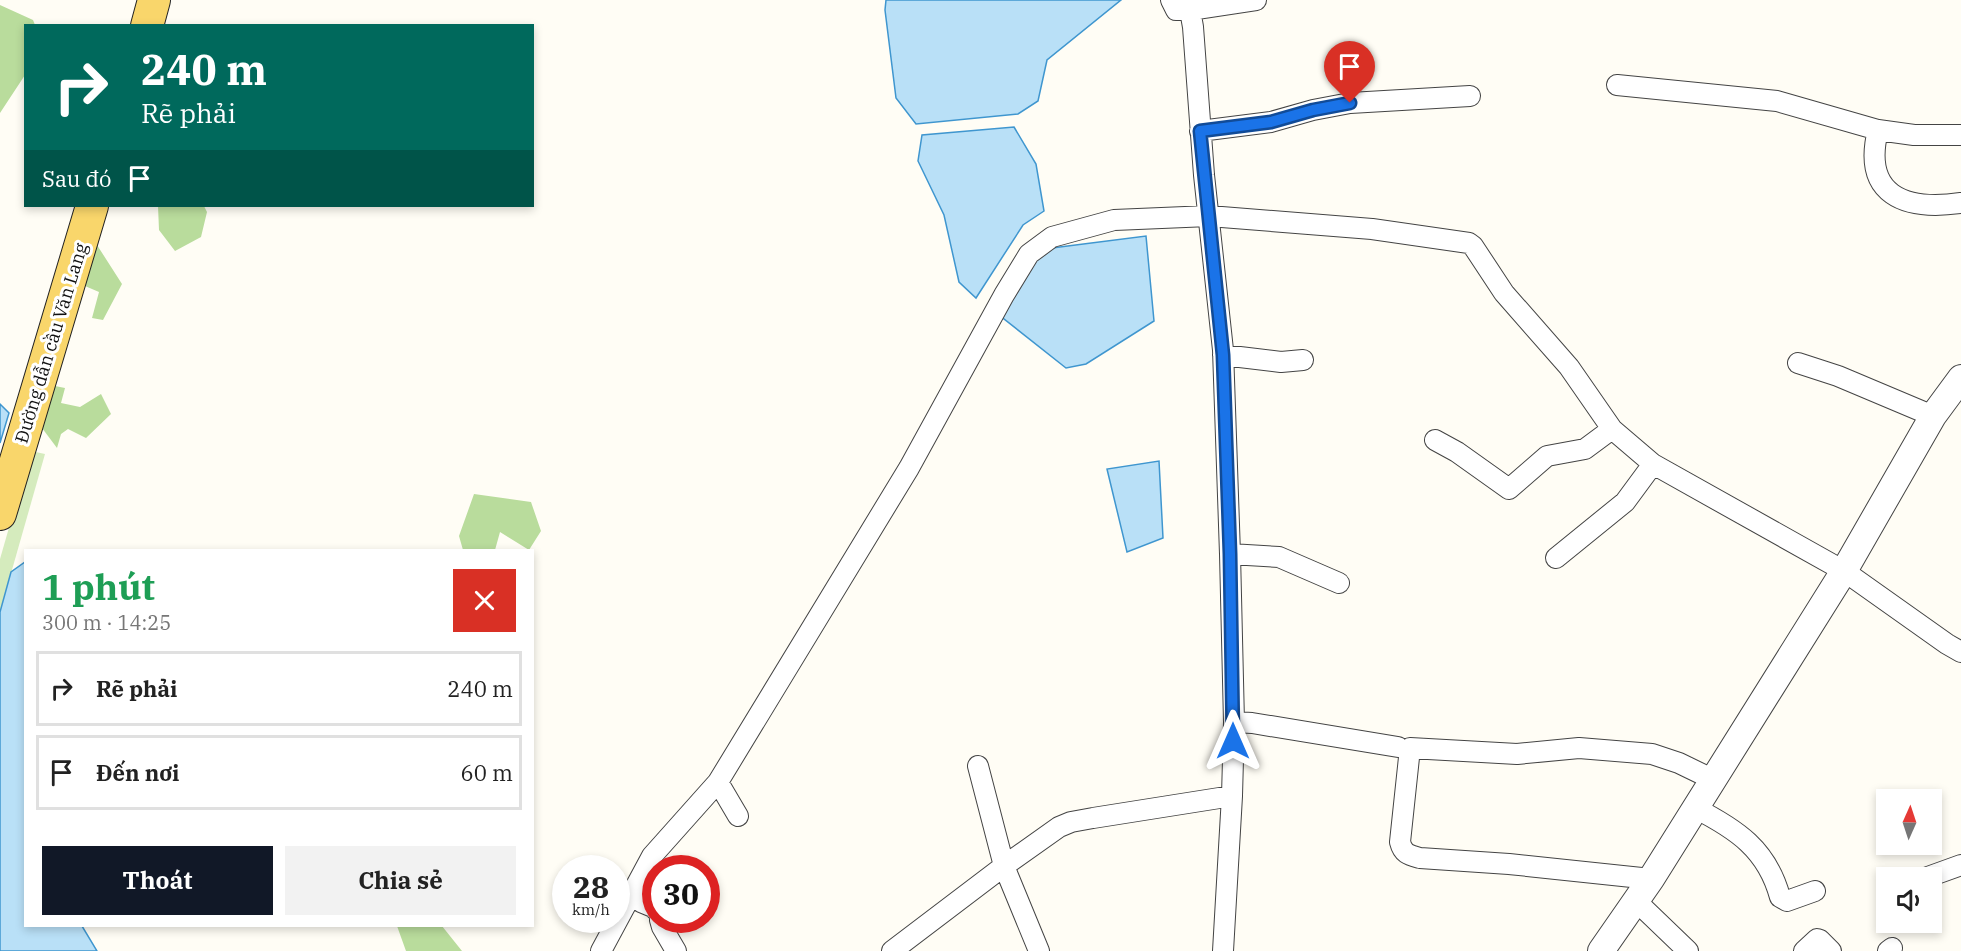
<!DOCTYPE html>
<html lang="vi">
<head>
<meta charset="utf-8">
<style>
  body { margin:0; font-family:"IBM Plex Serif",serif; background:#f2f2f2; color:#222; height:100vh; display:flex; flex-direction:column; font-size:22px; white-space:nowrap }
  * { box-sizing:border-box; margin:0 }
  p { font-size:20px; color:#767676 }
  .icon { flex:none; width:33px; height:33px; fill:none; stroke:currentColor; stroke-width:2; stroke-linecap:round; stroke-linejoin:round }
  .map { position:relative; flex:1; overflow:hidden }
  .side { position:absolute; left:24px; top:549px; width:510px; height:378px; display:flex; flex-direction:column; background:#fff; border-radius:0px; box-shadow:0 3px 9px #0003 }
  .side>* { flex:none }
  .banner { position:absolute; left:24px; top:24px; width:510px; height:183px; border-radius:0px; box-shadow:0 3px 9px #0003; background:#00695c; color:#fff; overflow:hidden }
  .needle { width:39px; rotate:3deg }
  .tools { position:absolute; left:1876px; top:789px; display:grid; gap:12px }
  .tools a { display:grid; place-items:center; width:66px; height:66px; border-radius:0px; background:#fff; box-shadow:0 3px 9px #0003; font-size:30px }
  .speed { position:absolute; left:552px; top:855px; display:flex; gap:12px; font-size:30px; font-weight:700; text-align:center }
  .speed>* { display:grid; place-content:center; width:78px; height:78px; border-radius:50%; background:#fff; box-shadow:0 3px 9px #0003; line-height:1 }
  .speed small { font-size:15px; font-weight:400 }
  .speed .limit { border:9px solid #d22; background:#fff; color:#111 }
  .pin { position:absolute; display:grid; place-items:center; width:51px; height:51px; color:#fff; margin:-62px -26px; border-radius:50% 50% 50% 0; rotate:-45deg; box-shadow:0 0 6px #0007 }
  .pin .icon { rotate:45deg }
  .me { position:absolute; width:66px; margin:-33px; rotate:0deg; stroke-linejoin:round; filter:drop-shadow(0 0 4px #0008) }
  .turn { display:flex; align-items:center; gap:21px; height:126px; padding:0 18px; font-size:27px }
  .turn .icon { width:78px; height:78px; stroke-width:2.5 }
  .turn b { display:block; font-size:42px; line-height:51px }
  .then { display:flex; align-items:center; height:57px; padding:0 18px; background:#0003; gap:12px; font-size:22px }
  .round { display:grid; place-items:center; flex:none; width:63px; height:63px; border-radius:0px; background:#f2f2f2 }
  .headline { display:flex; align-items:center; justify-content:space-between; height:102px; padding:0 18px }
  h1 { font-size:36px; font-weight:700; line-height:45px; color:#1e9e55 }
  .primary-button { display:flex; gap:12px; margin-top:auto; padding:12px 18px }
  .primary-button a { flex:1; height:69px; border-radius:0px; background:#111827; color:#fff; font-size:24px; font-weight:700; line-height:69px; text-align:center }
  .primary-button a+a { background:#f2f2f2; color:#222 }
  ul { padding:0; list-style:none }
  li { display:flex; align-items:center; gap:18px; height:75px; margin:0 12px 9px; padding:0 6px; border:3px solid #e0e0e0; border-radius:0px }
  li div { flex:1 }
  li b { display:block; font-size:22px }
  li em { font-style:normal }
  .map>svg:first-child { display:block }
</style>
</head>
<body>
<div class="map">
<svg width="1961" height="951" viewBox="0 0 1961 951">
  <rect width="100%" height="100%" fill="#fffdf5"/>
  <!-- green -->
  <path fill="#d5ebbd" d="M31,451L45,454L0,612V559Z"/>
  <!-- forest -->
  <path fill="#b9dc9c" d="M0,5L33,20L35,25L26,26L25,75L0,113Z
    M158,206H204L207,212L201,237L175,251L159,230Z
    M97,245L122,284L103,320L92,318L99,292L85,286Z
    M55,386L65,388L61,403L80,407L101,394L111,414L86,438L68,429L61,434L57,448L42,428Z
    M474,494L531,502L541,531L529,550L500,532L495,550H463L459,536Z
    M397,926H442L462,951H406Z"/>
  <!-- water -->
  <path fill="#b9e0f7" stroke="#3f96cf" stroke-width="1.5" d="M886,0H1121L1047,60L1038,101L1018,114L916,124L896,98L885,10Z
    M1014,127L1036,164L1044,211L1023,225L976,298L959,282L944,215L918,161L922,135Z
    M1146,236L1154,321L1086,364L1066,368L999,315L1027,262L1052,248Z
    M0,404L9,413L0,443Z
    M1159,461L1163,538L1127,552L1107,469Z
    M25,562L26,926H82L97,951H0V612L11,572Z"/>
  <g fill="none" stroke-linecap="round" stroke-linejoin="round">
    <!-- minor casing -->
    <g stroke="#444" stroke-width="22">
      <path id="minor" d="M1171,0L1176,10H1190L1256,0
        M1194,0L1190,10L1193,27L1204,175L1223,350L1230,554L1234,722L1232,796L1223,951
        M1617,85L1777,101L1878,130L1914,135H1961
        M1878,130C1862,195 1904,211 1961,203
        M1200,131L1271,122L1313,110L1350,103L1470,96
        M1223,355L1281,362L1303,360
        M1798,363L1838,376L1933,416
        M1435,440L1457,452L1509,489L1547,456L1585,449L1612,429
        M1230,554L1279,557L1339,583
        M1556,558L1625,502L1653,464
        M1234,722L1252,723L1398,747
        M978,766L1004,866L1039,951
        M718,782L738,816
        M1695,808C1736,829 1767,849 1780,897L1787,901L1815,891
        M1925,878L1961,865
        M1651,879L1509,864L1420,858C1409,855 1403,854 1400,842L1410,748L1517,754L1579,748L1652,754L1679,763L1712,779
        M634,889L641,902L653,907L656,910
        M1636,901L1688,951
        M660,920L662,927L676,951
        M601,951L652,856L718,782L909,468L1004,295L1029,254L1052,237L1114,220L1209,216L1372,229L1469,243L1473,246L1504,293L1569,367L1612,429L1653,464L1844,571L1947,644L1961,652
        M892,951L1004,866L1059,827L1071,822L1093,818L1232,796
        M1804,951L1817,939L1820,940L1831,951
        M1888,951L1892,948"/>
    </g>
    <!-- tertiary casing -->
    <g stroke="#444" stroke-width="28">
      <path id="tertiary" d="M1601,951L1651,879L1844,571L1933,416L1961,378"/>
    </g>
    <!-- primary casing -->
    <g stroke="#222" stroke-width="34">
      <path id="primary" d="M147,26L154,0
        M0,514L92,206"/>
    </g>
    <!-- minor -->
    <use href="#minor" stroke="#fff" stroke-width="20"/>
    <!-- tertiary -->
    <use href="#tertiary" stroke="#fff" stroke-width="26"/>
    <!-- primary -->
    <use href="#primary" stroke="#f9d66b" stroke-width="32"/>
  </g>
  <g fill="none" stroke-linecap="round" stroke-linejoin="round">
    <!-- route casing -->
    <g stroke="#114b97" stroke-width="15">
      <path id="route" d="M1233,741L1230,554L1223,355L1200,131L1271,122L1313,110L1350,103"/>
    </g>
    <!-- route -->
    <use href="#route" stroke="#1a73e8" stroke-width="10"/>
  </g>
  <g text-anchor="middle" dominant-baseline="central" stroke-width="6" stroke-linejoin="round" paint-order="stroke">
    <!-- street labels -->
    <g font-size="18" fill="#111" stroke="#fff">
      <text transform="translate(51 343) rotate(-73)">Đường dẫn cầu Văn Lang</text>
    </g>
  </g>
</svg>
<div class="tools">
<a><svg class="needle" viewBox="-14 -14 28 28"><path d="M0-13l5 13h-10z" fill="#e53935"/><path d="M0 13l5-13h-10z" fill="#767676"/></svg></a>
<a><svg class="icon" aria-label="sound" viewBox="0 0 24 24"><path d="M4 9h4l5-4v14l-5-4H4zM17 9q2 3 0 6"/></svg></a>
</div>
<div class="speed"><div>28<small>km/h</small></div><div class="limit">30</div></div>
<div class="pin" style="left:1350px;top:103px;background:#d93025"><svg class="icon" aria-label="arrive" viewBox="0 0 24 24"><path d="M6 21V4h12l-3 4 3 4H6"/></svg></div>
<svg class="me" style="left:1233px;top:741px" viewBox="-20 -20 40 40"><path d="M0-17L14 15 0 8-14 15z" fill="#1a73e8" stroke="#fff" stroke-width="4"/></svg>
<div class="banner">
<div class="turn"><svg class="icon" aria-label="right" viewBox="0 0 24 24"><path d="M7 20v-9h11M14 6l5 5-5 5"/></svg><div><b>240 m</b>Rẽ phải</div></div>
<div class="then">Sau đó<svg class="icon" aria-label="arrive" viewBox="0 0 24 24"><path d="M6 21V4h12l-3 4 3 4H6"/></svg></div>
</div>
<section class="side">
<div class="headline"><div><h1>1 phút</h1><p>300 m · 14:25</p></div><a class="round" style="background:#d93025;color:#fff"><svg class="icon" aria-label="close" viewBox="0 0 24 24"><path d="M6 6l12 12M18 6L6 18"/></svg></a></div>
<ul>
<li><svg class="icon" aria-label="right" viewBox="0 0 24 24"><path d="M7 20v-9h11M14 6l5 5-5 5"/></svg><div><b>Rẽ phải</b></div><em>240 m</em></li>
<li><svg class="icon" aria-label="arrive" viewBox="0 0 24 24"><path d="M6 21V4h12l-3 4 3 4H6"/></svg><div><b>Đến nơi</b></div><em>60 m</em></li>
</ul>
<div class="primary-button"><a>Thoát</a><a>Chia sẻ</a></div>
</section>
</div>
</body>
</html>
